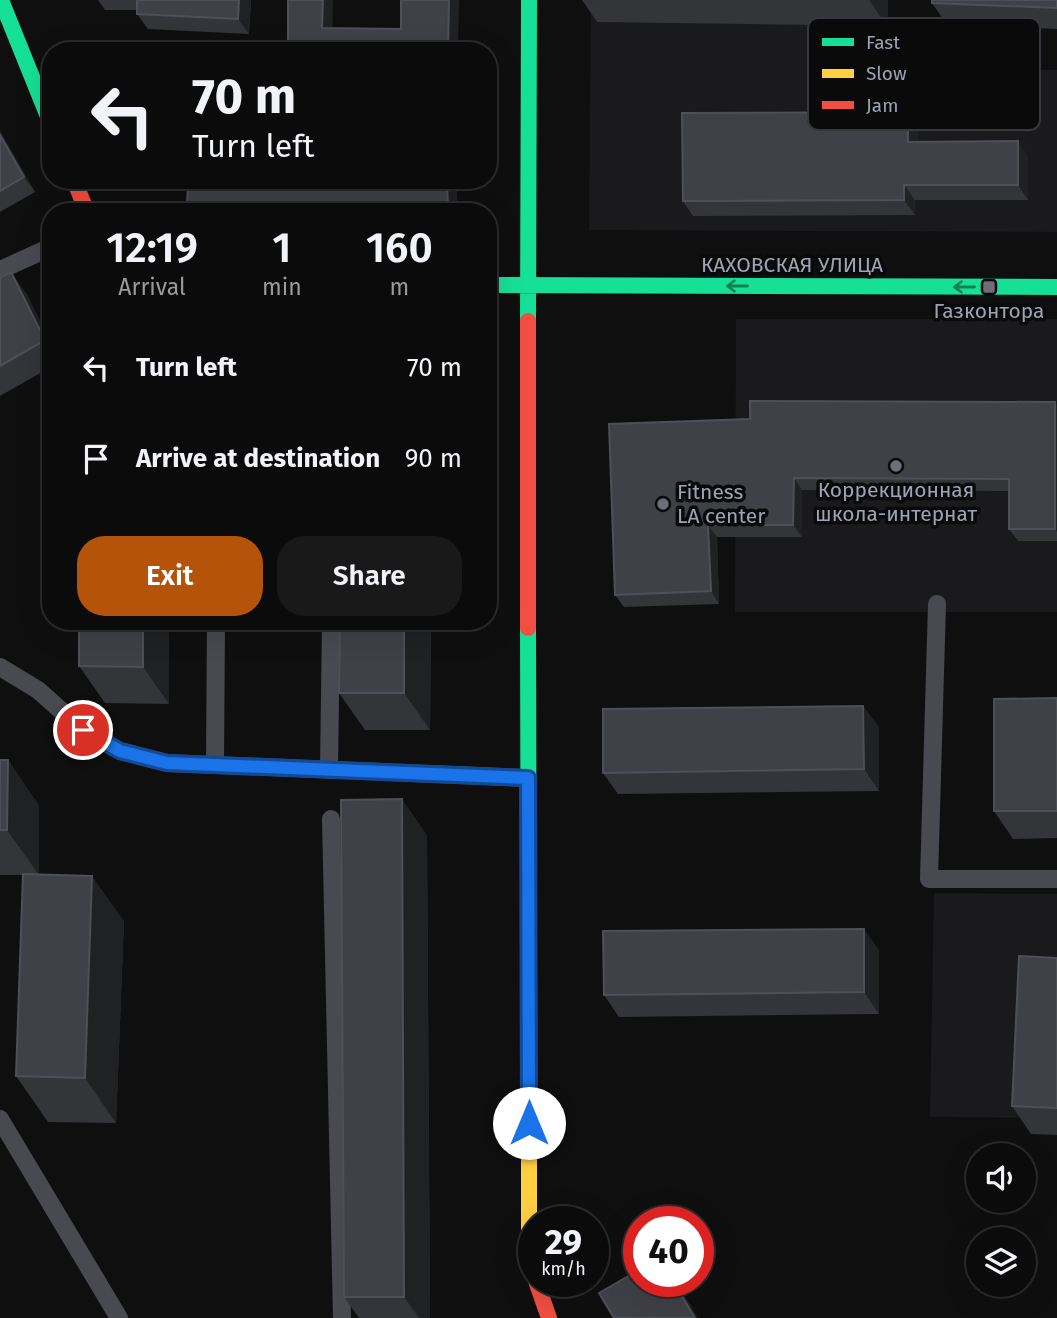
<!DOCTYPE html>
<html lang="en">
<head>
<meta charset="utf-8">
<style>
  body { margin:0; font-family:"Fira Sans",sans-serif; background:#19191a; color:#f1f3f6; height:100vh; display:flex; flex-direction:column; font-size:26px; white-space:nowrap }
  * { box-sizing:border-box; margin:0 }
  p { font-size:23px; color:#9a9b9d }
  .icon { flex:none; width:38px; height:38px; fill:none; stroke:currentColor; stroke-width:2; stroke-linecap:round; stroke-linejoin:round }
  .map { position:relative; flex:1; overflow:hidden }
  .panel { position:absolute; left:42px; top:203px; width:455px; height:427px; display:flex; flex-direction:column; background:#0b0b0c; border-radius:28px; box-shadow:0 7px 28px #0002,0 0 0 2px #2b2b2d }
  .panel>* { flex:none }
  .guide { position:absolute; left:42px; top:42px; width:455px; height:147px; border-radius:28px; box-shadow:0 7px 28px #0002,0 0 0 2px #2b2b2d; background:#0b0b0c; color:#f1f3f6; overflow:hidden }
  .controls { position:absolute; left:966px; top:1143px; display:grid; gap:14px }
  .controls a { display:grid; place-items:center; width:70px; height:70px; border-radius:50%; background:#0b0b0c; box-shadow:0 7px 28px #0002,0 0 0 2px #2b2b2d; font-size:35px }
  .speed { position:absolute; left:518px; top:1206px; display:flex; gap:14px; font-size:35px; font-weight:700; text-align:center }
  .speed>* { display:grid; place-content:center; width:91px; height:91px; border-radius:50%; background:#0b0b0c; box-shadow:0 7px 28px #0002,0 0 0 2px #2b2b2d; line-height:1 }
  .speed small { font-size:18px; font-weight:400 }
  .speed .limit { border:10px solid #d22; background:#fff; color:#111 }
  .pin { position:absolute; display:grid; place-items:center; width:60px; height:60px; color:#fff; margin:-30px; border:4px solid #fff; border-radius:50%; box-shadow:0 2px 7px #0007 }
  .me { position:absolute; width:77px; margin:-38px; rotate:0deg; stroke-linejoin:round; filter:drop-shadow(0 0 5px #0008) }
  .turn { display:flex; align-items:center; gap:24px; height:147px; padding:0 35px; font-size:32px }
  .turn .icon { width:91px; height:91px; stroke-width:2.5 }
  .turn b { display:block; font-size:49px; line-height:60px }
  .eta { display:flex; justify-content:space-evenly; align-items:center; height:119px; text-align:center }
  .eta b { font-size:42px; font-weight:600; line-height:49px }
  .cta { display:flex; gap:14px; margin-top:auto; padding:14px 35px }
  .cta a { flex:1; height:80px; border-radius:28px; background:#b45309; color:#fff; font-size:28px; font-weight:600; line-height:80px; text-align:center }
  .cta a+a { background:#19191a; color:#f1f3f6 }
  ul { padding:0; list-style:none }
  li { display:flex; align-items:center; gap:21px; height:91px; padding:0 35px }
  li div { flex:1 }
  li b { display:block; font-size:26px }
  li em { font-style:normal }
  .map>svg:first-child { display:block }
</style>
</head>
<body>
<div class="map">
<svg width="1057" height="1318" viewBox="0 0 1057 1318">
  <rect width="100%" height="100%" fill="#0f0f10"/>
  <!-- built -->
  <path fill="#1a1a1c" d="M591,0H857V70H1057V232L589,230Z
    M736,319H1057V612H735Z
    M934,893L1057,894V1118L930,1117Z"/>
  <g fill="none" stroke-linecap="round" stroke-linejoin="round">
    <!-- lane -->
    <path stroke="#484a50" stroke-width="18" d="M0,270L51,247
      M937,604L929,879H1057
      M0,667L38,690L83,730L120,751L167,763L528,778
      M215,765L216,621
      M329,770L331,621
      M331,819L342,1318
      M0,1119L119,1318"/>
    <!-- fast -->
    <path stroke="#16e098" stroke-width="16" d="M1,0L51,124
      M488,285L1057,287
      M528,321L529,0
      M528,628L529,1034"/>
    <!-- slow -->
    <path stroke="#ffcf43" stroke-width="16" d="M529,1034V1256L534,1272"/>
    <!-- jam -->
    <path stroke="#f24e42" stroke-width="16" d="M74,180L87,212
      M528,321V628
      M536,1281L549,1318"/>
  </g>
  <!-- wall -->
  <path fill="#343539" d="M98,0H251L249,34L148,29L137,14V10H105Z
    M582,0H888L887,26L597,22Z
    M1057,0V29L947,25L932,3Z
    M918,127V142L1028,156V200H915V215L693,216L683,201Z
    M0,131L35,192L0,212Z
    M457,180V212H190L187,208Z
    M0,278L26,293L51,343V367L0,396Z
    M1057,405V541H1018L1009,529V491L802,490V537H717L719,604L624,607L615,595L750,419Z
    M79,621H169V704L105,703L79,666Z
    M431,621L430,730H365L339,693Z
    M1057,698V838L1013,839L994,811Z
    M879,727V791L618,794L603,773Z
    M0,760H8L39,806V874L124,921L116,1123L48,1122L16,1076L23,875H0Z
    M402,799L427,836L430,1318H359L344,1297Z
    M879,950V1014L619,1017L604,995Z
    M1057,958V1135L1031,1134L1012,1106Z"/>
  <!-- shaded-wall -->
  <path fill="#202123" d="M239,0H251L249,34L238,19Z
    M323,0H333L332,42L322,28Z
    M449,0H459L458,51H448Z
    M869,0H888L887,26Z
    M908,112L918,127V157L908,142Z
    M0,131L35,192L24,177L0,135Z
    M1018,141L1028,156V200L1018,185Z
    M447,180H457V212H449L448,209Z
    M904,185L915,200V215L904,200Z
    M11,272L26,293L51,343V349L45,340Z
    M1055,402L1057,405V532L1055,529Z
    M794,478L802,490V537L793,525Z
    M708,525L717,537L719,604L711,591Z
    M143,621H169V704L143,667Z
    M404,621H431L430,730L404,693Z
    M863,706L879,727V791L864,769Z
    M8,760L39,806V875L7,830Z
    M402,799L427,836L430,1318H419L404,1297Z
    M92,876L124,921L116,1123L85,1078Z
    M864,929L879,950V1014L864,992Z
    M673,1281H676L679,1286L698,1318H695Z"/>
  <!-- building -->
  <path fill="#3f4146" stroke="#4e5057" stroke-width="2" d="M137,0H239L238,19L137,14Z
    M288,0H323L322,28L401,29V0H449L448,51H228V47L288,50Z
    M932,0H1057V8L932,3Z
    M908,112V142L1018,141V185H904V200L683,201L682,113Z
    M0,135L24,177L0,191Z
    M188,180H447L448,209L377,211L376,212H316V210L187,208Z
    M11,272L45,340L0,366V278Z
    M750,401L1055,402V529H1009V479L794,478L793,525H708L711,591L615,595L609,424L750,419Z
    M79,621H143V667L79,666Z
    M340,621H404V693H339Z
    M1057,698V811H994V699Z
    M863,706L864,769L603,773V709Z
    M0,760H8L7,830H0Z
    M402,799L404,1297H344L341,800Z
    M23,874L92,876L85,1078L16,1076Z
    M864,929V992L604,995L603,931Z
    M1019,956L1057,958V1108L1012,1106Z
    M639,1270V1281H673L695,1318H614L599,1293Z"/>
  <!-- one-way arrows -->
  <defs><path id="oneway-shaft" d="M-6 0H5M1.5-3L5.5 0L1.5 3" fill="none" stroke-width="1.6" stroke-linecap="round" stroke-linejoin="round" transform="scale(1.75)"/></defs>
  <g stroke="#118059">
    <use href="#oneway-shaft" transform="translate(737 286) rotate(-180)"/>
    <use href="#oneway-shaft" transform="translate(964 287) rotate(-180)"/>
  </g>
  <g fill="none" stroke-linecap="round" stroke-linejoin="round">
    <!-- route casing -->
    <g stroke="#114b97" stroke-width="18">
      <path id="route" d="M83,730L120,751L167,763L528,778L529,1123"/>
    </g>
    <!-- route -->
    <use href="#route" stroke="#1a73e8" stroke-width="12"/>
  </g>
  <!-- markers -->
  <g fill="#6c6f7a" stroke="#0a0a0b" stroke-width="2.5">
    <rect x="982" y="280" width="14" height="14" rx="3.5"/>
    <circle cx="896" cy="466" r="7"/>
    <circle cx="663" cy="504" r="7"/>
  </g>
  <g text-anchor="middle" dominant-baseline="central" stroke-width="7" stroke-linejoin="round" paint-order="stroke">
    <!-- street labels -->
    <g font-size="21" fill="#9ea2b3" stroke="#0a0a0b">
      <text x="792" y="265">КАХОВСКАЯ УЛИЦА</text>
    </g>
    <!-- poi labels -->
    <g font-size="21" fill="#9ea2b3" stroke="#0a0a0b">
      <text x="989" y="311">Газконтора</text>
      <text x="896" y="490">Коррекционная<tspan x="896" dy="24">школа-интернат</tspan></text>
      <text x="677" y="492" text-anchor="start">Fitness<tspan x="677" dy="24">LA center</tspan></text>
    </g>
  </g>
  <!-- legend -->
  <rect x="808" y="18" width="232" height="112" rx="10" fill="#0a0a0b" stroke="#36383d" stroke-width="2"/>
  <rect x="822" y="38" width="32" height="8" fill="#16e098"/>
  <rect x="822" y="69" width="32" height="9" fill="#ffcf43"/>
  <rect x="822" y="101" width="32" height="8" fill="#f24e42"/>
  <g font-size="19" fill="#9ea2b3">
    <text x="866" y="49">Fast</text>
    <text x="866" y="80">Slow</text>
    <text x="866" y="112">Jam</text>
  </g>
</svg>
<div class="controls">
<a><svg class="icon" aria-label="sound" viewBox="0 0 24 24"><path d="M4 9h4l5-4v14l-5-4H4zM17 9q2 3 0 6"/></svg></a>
<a><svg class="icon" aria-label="layers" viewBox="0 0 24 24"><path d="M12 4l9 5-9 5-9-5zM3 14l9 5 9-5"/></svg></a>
</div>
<div class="speed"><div>29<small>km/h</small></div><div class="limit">40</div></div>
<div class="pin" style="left:83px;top:730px;background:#d93025"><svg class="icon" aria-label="arrive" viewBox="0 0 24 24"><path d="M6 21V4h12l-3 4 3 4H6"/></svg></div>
<svg class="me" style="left:529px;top:1123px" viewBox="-20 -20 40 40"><circle r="19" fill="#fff"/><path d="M0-13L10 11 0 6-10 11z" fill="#1a73e8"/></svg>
<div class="guide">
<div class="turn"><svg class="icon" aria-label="left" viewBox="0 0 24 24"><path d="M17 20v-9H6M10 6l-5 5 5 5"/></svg><div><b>70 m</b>Turn left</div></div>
</div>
<section class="panel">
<div class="eta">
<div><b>12:19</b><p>Arrival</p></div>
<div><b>1</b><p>min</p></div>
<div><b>160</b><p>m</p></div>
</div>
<ul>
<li><svg class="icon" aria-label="left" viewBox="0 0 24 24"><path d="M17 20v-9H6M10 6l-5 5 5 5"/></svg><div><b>Turn left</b></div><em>70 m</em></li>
<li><svg class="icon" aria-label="arrive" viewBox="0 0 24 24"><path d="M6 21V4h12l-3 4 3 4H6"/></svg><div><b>Arrive at destination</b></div><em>90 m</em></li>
</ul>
<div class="cta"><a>Exit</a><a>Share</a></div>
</section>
</div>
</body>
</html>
